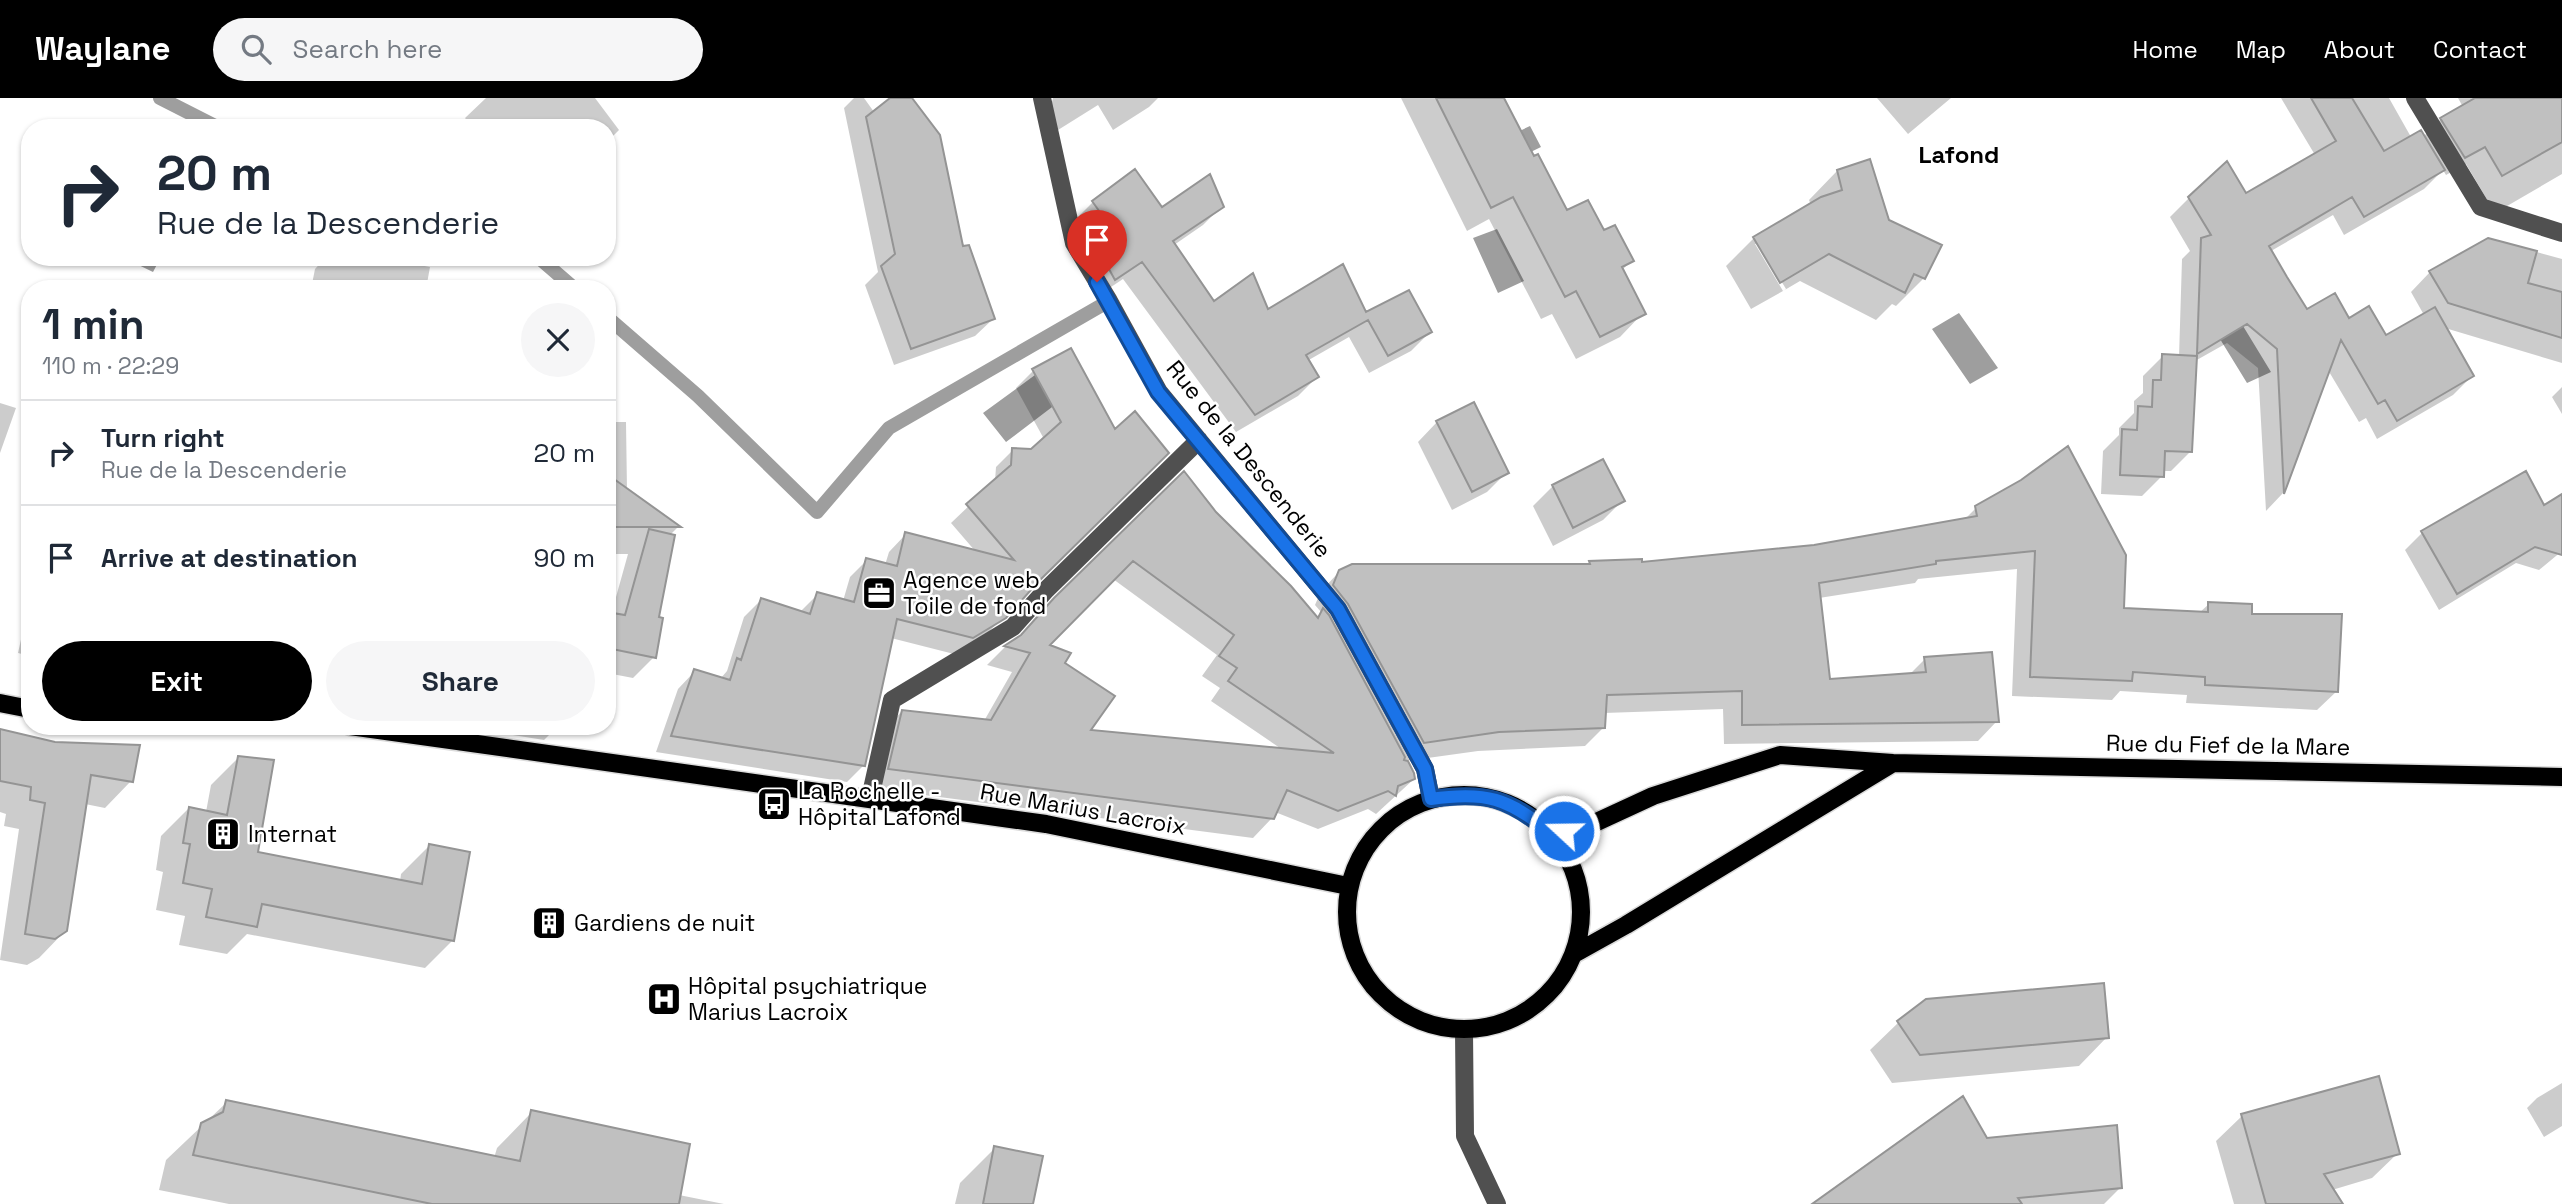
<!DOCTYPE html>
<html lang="en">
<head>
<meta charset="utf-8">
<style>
  body { margin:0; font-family:"Space Grotesk",sans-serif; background:#f6f6f7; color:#1f2937; height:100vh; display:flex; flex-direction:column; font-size:26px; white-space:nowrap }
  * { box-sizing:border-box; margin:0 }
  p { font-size:23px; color:#747a83 }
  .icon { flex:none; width:38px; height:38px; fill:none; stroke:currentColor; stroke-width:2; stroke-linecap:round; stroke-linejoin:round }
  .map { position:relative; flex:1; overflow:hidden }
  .side { position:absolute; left:21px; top:182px; width:595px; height:455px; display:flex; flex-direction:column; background:#fff; border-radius:28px; box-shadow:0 2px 5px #0004 }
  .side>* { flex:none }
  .hud { position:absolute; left:21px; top:21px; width:595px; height:147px; border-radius:28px; box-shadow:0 2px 5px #0004; background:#fff; color:#1f2937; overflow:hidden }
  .pin { position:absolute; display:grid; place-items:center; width:60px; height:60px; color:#fff; margin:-72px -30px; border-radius:50% 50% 50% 0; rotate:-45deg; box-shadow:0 0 7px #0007 }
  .pin .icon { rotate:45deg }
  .me { position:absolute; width:77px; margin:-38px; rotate:291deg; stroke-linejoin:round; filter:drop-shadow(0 0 5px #0008) }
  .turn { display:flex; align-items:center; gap:24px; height:147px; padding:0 21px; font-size:32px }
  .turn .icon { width:91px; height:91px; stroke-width:2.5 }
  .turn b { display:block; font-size:49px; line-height:60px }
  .round { display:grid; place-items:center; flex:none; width:74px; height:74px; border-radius:37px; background:#f6f6f7 }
  .head { display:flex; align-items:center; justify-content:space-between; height:119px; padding:0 21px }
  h1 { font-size:42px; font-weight:600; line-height:52px }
  .action { display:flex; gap:14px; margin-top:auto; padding:14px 21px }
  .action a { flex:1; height:80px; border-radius:42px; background:#000; color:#fff; font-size:28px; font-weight:600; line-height:80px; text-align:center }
  .action a+a { background:#f6f6f7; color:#1f2937 }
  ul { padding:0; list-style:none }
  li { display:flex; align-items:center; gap:21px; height:105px; padding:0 21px; border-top:2px solid #e0e1e3 }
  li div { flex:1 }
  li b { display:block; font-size:26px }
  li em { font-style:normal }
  header { display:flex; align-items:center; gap:42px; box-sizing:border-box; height:98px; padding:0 35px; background:#000; color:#fff }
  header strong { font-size:33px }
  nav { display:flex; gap:38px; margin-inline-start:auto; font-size:24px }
  .search { width:490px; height:63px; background:#f6f6f7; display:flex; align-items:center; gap:18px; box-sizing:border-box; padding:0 24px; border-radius:38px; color:#747a83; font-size:26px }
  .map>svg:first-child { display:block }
</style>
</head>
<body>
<header>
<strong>Waylane</strong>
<div class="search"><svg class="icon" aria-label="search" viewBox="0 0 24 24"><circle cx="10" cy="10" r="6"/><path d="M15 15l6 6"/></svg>Search here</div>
<nav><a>Home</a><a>Map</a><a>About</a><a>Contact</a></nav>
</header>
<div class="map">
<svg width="2562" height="1106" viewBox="0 0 2562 1106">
  <rect width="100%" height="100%" fill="#fff"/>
  <!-- water -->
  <path fill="#9e9e9e" d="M1530,28L1541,49L1502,68L1488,48Z
    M1497,131L1524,183L1498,195L1473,140Z
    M122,159H161L153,174Z
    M1959,215L1998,270L1970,286L1932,231Z
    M2243,228L2271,274L2247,285L2220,241Z
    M1035,277L1056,306L1006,344L983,315Z"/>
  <!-- shadow -->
  <path fill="#0003" fill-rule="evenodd" d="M486,0H595L619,32L607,44V30H515L511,25L504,30H473L465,20Z
    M854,0H864L958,131L961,150L993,221L975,238L894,267L865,187L878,174L844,10Z
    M1053,0H1158L1149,9L1113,32L1098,7L1042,42Z
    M1401,0H1503L1533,61L1566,114L1603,135L1632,162L1622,172L1643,215L1620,239L1576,261L1552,216L1541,221L1489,121L1467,133Z
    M1877,0H1951L1908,36Z
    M2281,0H2389L2411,39H2423L2441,21L2463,9L2458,0H2562V76L2495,115L2466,66L2446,77L2443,72L2424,91L2344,137L2333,117L2271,153L2306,214L2348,222L2385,239L2424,217L2411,194L2430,174L2489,141L2562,161V265L2445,230L2472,278L2453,297L2377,341L2366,320L2359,324L2328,272L2283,395L2266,413L2258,270L2227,245L2195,263L2191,353L2171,373H2162V378L2142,398L2101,396L2103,353L2119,337V330L2134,315V303L2143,295V278L2163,258L2179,259L2182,161L2190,153L2170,119L2189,100L2245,97L2315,57Z
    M1837,73L1888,124L1924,180L1896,208L1892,206L1876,222L1800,183L1783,193L1786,191L1759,146H1755L1783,193L1751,211L1726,168L1754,140L1811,107L1809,102Z
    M1093,104L1161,111L1222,108L1203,127L1174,147L1213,206L1267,213L1365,216L1430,234L1411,253L1369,275L1349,239L1307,263L1317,279L1298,298L1236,334L1123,181L1096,199L1080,171L1097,155L1074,123Z
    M326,159H377L430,169L426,191H311L315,171Z
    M1033,273L1114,334L1034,486L986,537L954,556L891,540L864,667L847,684L656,654L678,591L695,573L721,580L727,573L744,519L761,502L801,513L818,496L843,503L850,479L867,462L885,467L889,454L906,436L976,454L951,425L995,383L996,369L1013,352L1032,353L1044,341L1016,290Z
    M2562,289V316L2552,299Z
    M0,305L16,310L0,355Z
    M607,324H626L627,392L678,429L670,437L657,520L654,559L633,580L607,575V517H611L628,456H607Z
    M1437,324L1507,374L1487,394L1452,412L1418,344Z
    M1603,363L1622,403L1603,422L1553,448L1533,408L1553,388Z
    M2525,375L2544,409L2562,415V453L2539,472L2516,465L2439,512L2405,452L2422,435Z
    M1977,409L2123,512L2199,515L2209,506L2250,518L2337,593L2317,612L2186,605L2187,597L2120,593L2112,602L2012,598L2017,471L1918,481L1915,485L1819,500L1828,583L1909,577L1925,561L1997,623L1978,643L1724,646L1723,611L1604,615V629L1585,648L1478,653L1406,663L1414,681L1376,716L1368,711L1318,731L1275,714L1272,720L1253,740L870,690L883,633L902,613L984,623L1012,574L987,567L1005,549L1017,541L1055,501L1215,415L1316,520L1321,514L1315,507L1321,493L1340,473L1641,466L1814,449L1963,423ZM1113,481L1217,557L1202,578L1220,590L1211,603L1283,652L1087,633L1062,566L1047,548Z
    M30,501V558L18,555Z
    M458,628H558L544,642Z
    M0,633L131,683L105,710L85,706L66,832L39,860L27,867L0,862L19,731L4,728L6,716L0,714Z
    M239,659L256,755L400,784L401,776L429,748L453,842L425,870L247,836L227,856L179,847L185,818L156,812L163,774L156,772L161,738L189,710L206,714L211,687Z
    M1899,924L2107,939L2079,968L1892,985L1870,952Z
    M2562,985V1028L2544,1039L2527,1010L2537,1000Z
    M227,1004L494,1060L497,1050L532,1014L679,1097L724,1106H229L159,1092L166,1062Z
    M2242,1018L2398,1055L2372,1080L2332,1092L2341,1106H2234L2216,1043Z
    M995,1050L1031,1106H955L960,1085Z
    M2120,1090L2104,1106H1822Z"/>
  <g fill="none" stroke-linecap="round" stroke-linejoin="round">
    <!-- stream -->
    <path stroke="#9e9e9e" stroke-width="14" d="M160,0L219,30
      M538,159L575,191
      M607,219L698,298L817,414L889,330L1109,203"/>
  </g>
  <!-- building -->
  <path fill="#c0c0c0" stroke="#949494" stroke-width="2" fill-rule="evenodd" d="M890,0H912L940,37L963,148L969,147L995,221L911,251L881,168L895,156L866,19Z
    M1436,0H1504L1534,58L1538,56L1567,112L1588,102L1604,132L1615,127L1634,163L1622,169L1646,216L1600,239L1576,193L1565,199L1513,99L1491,110Z
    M2311,0H2352L2384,53L2421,32L2445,72L2364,119L2352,99L2269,148L2287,179L2307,211L2335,195L2349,220L2369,208L2386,237L2435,209L2474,278L2397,323L2385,302L2378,306L2341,242L2284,396L2277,251L2247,226L2197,256L2201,140L2211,137L2188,99L2227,63L2246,95L2336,43Z
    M2475,0H2562V44L2502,78L2485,49L2465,60L2440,20Z
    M1870,61L1889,122L1942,147L1925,181L1914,176L1905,195L1829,156L1780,185L1753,139L1821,99L1842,92L1837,72Z
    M1135,71L1162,109L1210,76L1224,109L1173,143L1214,203L1253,175L1268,211L1343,166L1366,214L1409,192L1432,234L1388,258L1368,222L1306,257L1319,279L1255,317L1142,164L1115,182L1098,151L1117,138L1092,103Z
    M2488,140L2537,153L2528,185L2562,194V240L2448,205L2429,173Z
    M1071,250L1115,331L1135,313L1169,355L1038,484L1006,520L973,540L897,521L865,668L671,638L694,571L730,582L737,560L741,562L761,500L810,516L817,494L854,504L866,460L897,468L905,434L1014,462L966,406L1011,367L1012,350L1031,351L1061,324L1032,271Z
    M2162,256L2197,258L2192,354L2165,353L2164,379L2120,377L2122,331L2137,332L2138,308L2152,309L2153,282H2161Z
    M1474,304L1509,375L1472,394L1436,323Z
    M2068,348L2126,457L2124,510L2208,514V504L2252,506V516H2342L2338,594L2205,587V579L2133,574L2132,583L2030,579L2035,453L1936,463V466L1819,485L1830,581L1926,574L1924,559L1992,554L1999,624L1742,627V593L1607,597L1605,630L1499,634L1424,645L1348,506L1333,487L1339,472L1352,466H1590L1589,463L1642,461V464L1814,447L1977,418L1975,408L2021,382Z
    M1603,361L1625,403L1573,430L1552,387Z
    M1184,373L1216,414L1291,488L1318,520L1323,510L1329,517L1405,659L1404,662L1408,663L1414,675L1415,681L1398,688L1396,698L1388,693L1338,713L1287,692L1274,721L888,671L902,612L991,622L1030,555L1004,548L1021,537L1054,500ZM1133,463L1234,537L1219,558L1237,570L1228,583L1334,655L1091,632L1115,598L1065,565L1071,555L1050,547Z
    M2526,373L2544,407L2562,396V457L2535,449L2457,496L2421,433Z
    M607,376L681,429H607Z
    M649,431L675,437L659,519L663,520L656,560L607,550V514L625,517Z
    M0,631L55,644L140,647L133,684L91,677L67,833L55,841L25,836L45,705L30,702L31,689L0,683Z
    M238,658L274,662L258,754L422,786L429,746L470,754L454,843L262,806L257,829L206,819L212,791L183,785L190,746L183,745L189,709L227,717Z
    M2104,885L2109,940L1920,957L1897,923L1926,901Z
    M2379,978L2400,1056L2324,1076L2343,1106H2266L2241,1016Z
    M1963,998L1987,1040L2117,1027L2122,1090L2018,1100L2022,1106H1812Z
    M226,1002L520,1063L531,1012L690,1046L679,1106H432L193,1057L201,1025L223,1014Z
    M994,1048L1043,1058L1033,1106H983Z"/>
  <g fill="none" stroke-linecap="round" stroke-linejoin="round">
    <!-- major casing -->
    <g stroke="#dbdbdb" stroke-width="21">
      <path id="major" d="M0,605L30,611
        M350,628L1046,726L1348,788
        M1347 814a117 117 0 1 1 234 0a117 117 0 1 1-234 0Z
        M1551,735L1588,728L1653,698L1780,657L1893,665L2562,679
        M1574,856L1626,827L1893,665"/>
    </g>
    <!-- minor -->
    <path stroke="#505050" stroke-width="18" d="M1042,0L1074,145L1109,203L1159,294L1338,511L1425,671L1431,701
      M2415,0L2481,109L2562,135
      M870,700L892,602L1013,529L1046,492L1199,342
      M1464,933L1465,1038L1497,1106"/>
    <!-- major -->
    <use href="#major" stroke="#000" stroke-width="18"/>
  </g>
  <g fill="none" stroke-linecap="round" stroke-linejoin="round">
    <!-- route casing -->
    <g stroke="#114b97" stroke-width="18">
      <path id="route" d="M1097,184L1158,294L1338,511L1425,671L1431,701C1486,693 1508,700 1551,735L1564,733"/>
    </g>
    <!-- route -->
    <use href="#route" stroke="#1a73e8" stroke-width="12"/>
  </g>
  <!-- icons -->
  <defs>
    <g id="office-square" transform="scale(1.75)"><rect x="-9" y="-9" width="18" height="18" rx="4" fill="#000" stroke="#fff"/><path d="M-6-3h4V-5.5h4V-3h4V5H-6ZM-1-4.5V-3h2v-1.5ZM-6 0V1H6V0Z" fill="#fff"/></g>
    <g id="bus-square" transform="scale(1.75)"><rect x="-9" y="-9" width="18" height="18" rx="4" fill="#000" stroke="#fff"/><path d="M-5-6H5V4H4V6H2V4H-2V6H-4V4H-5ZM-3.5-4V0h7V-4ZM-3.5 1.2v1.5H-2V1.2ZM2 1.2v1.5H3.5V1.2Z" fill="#fff"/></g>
    <g id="building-square" transform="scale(1.75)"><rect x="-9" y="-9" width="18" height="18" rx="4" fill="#000" stroke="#fff"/><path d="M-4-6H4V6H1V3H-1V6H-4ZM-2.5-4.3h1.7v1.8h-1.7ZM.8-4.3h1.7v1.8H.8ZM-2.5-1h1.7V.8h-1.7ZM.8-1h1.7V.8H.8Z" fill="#fff"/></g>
    <g id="hospital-square" transform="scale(1.75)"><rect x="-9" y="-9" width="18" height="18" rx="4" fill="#000" stroke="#fff"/><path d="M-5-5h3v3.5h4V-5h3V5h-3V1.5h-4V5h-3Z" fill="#fff"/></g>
  </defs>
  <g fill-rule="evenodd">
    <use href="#office-square" x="879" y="495"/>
    <use href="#bus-square" x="774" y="706"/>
    <use href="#building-square" x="223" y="736"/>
    <use href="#building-square" x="549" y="825"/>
    <use href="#hospital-square" x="664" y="901"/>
  </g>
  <g text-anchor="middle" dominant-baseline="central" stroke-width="5" stroke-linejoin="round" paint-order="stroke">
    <!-- street labels -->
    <g font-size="23" fill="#000" stroke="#fff">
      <text transform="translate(1249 361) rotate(51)">Rue de la Descenderie</text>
      <text transform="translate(2228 647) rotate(1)">Rue du Fief de la Mare</text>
      <text transform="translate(1083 711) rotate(10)">Rue Marius Lacroix</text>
    </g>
    <!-- poi labels -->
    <g font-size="23" fill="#000" stroke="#fff" text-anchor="start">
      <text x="903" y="482">Agence web<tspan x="903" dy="26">Toile de fond</tspan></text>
      <text x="798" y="693">La Rochelle -<tspan x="798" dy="26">Hôpital Lafond</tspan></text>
      <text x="248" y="736">Internat</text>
      <text x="574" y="825">Gardiens de nuit</text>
      <text x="688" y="888">Hôpital psychiatrique<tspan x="688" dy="26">Marius Lacroix</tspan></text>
    </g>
    <!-- neighbourhood labels -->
    <g font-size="24" font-weight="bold" fill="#000" stroke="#fff">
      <text x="1959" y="56">Lafond</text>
    </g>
  </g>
</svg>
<div class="pin" style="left:1097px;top:184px;background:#d93025"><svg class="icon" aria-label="arrive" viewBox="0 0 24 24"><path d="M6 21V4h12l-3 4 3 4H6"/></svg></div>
<svg class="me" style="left:1564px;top:733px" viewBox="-20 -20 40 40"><circle r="17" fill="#1a73e8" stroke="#fff" stroke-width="3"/><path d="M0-11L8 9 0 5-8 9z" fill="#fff"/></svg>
<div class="hud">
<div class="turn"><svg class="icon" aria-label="right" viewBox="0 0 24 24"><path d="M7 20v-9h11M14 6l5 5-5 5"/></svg><div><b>20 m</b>Rue de la Descenderie</div></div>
</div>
<section class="side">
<div class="head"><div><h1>1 min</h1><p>110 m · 22:29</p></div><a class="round"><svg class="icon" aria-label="close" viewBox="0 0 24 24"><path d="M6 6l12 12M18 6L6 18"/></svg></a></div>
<ul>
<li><svg class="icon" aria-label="right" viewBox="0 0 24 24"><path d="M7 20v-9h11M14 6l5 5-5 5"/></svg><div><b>Turn right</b><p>Rue de la Descenderie</p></div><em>20 m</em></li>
<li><svg class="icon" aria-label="arrive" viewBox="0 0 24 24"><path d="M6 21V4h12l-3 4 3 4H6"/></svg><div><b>Arrive at destination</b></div><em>90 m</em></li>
</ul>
<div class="action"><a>Exit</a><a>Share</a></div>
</section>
</div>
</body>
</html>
